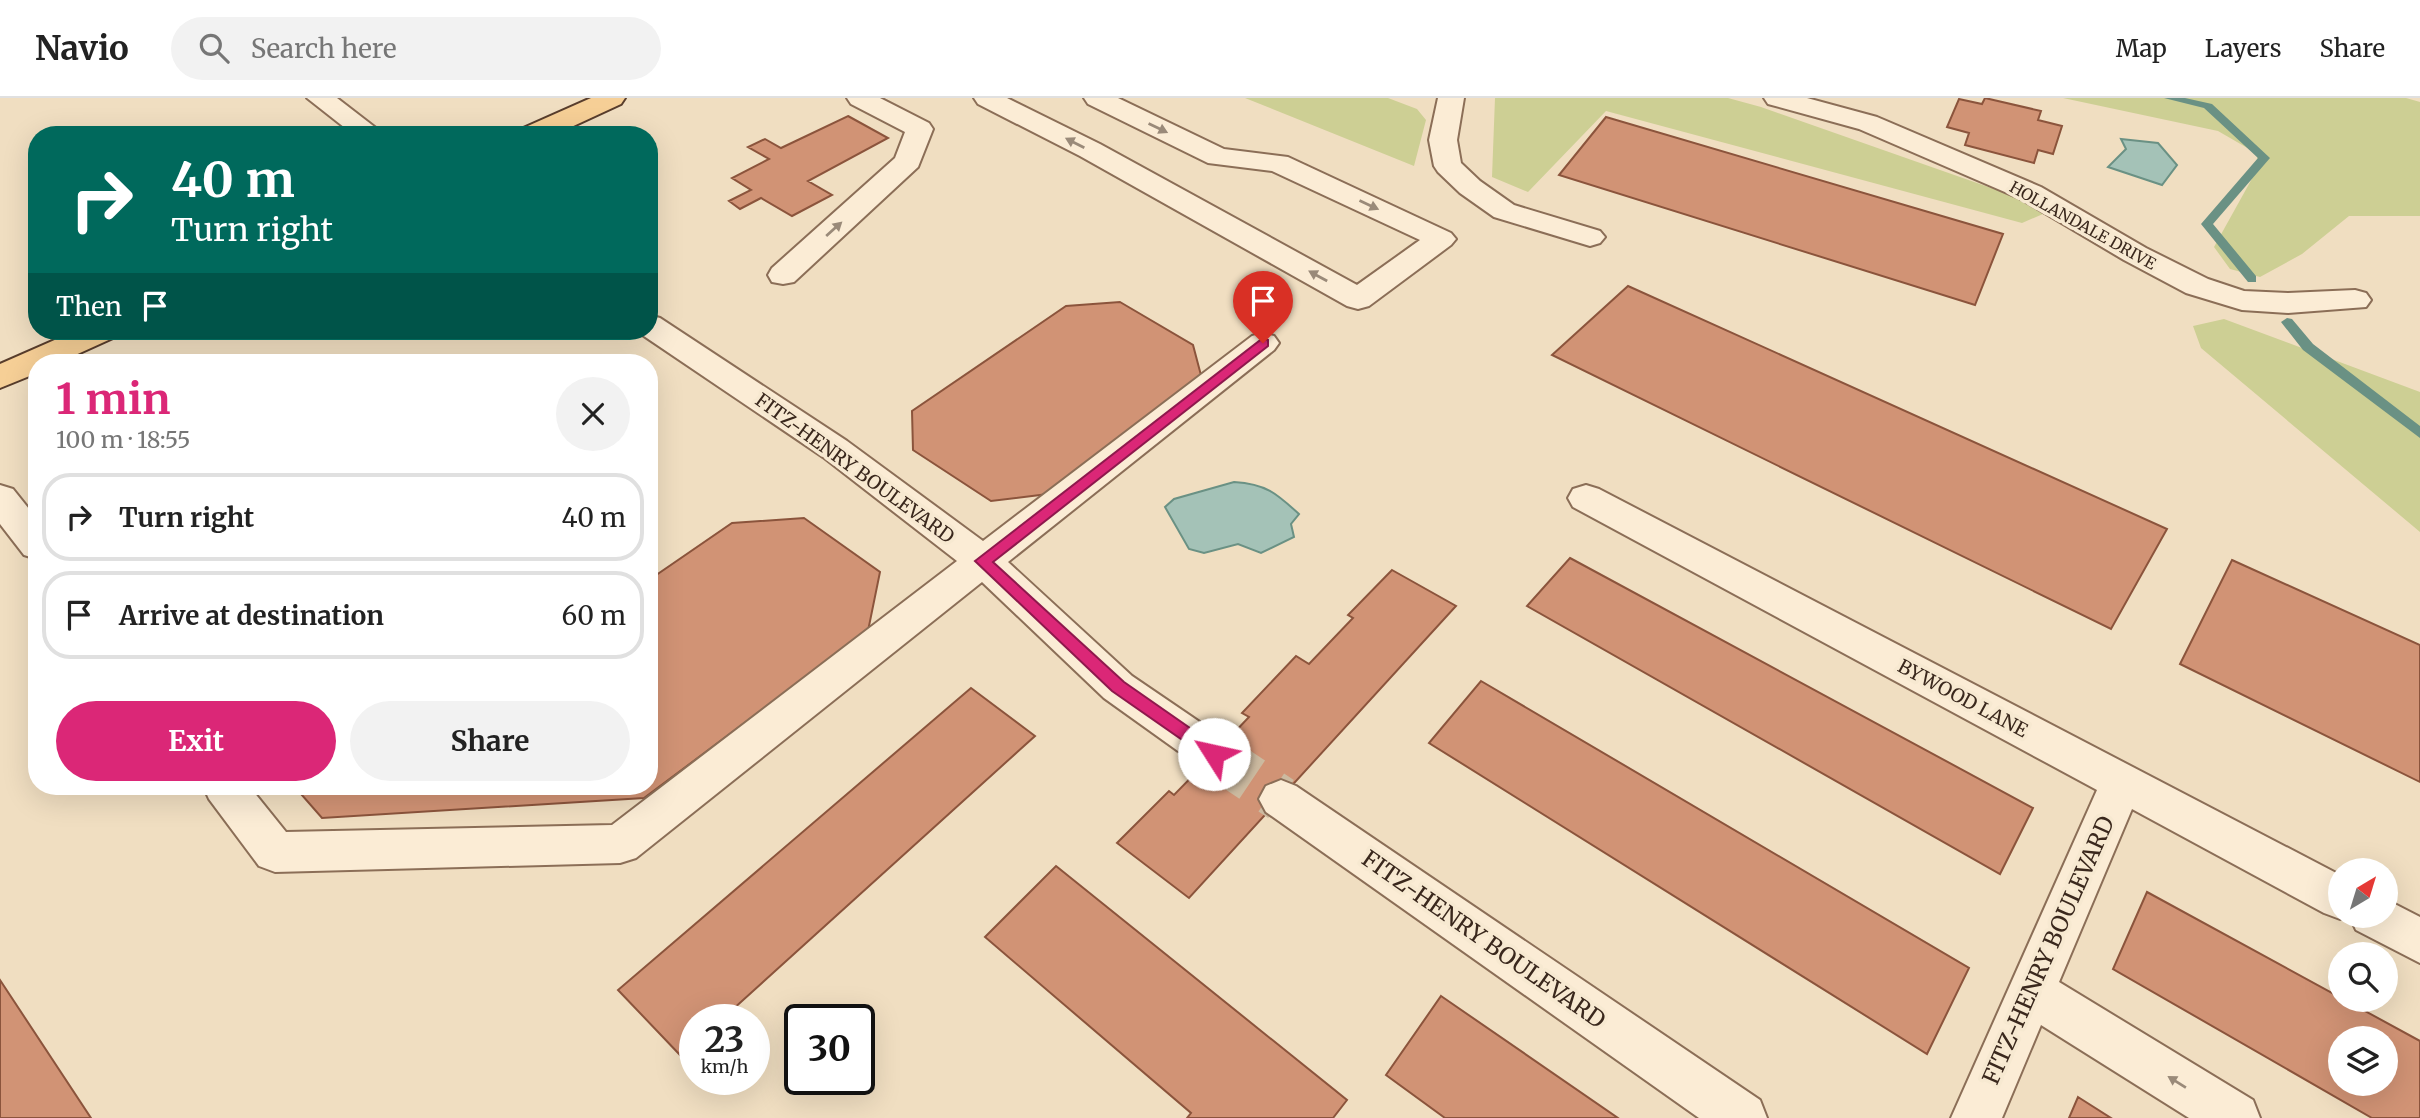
<!DOCTYPE html>
<html lang="en">
<head>
<meta charset="utf-8">
<style>
  body { margin:0; font-family:Merriweather,serif; background:#f2f2f2; color:#222; height:100vh; display:flex; flex-direction:column; font-size:26px; white-space:nowrap }
  * { box-sizing:border-box; margin:0 }
  p { font-size:23px; color:#767676 }
  .icon { flex:none; width:38px; height:38px; fill:none; stroke:currentColor; stroke-width:2; stroke-linecap:round; stroke-linejoin:round }
  .map { position:relative; flex:1; overflow:hidden }
  .side { position:absolute; left:28px; top:256px; width:630px; height:441px; display:flex; flex-direction:column; background:#fff; border-radius:28px; box-shadow:0 7px 28px #0002 }
  .side>* { flex:none }
  .guide { position:absolute; left:28px; top:28px; width:630px; height:214px; border-radius:28px; box-shadow:0 7px 28px #0002; background:#00695c; color:#fff; overflow:hidden }
  .needle { width:46px; rotate:38deg }
  .tools { position:absolute; left:2328px; top:760px; display:grid; gap:14px }
  .tools a { display:grid; place-items:center; width:70px; height:70px; border-radius:50%; background:#fff; box-shadow:0 7px 28px #0002; font-size:35px }
  .speed { position:absolute; left:679px; top:906px; display:flex; gap:14px; font-size:35px; font-weight:700; text-align:center }
  .speed>* { display:grid; place-content:center; width:91px; height:91px; border-radius:50%; background:#fff; box-shadow:0 7px 28px #0002; line-height:1 }
  .speed small { font-size:18px; font-weight:400 }
  .speed .limit { border:4px solid #111; border-radius:10px; background:#fff; color:#111 }
  .pin { position:absolute; display:grid; place-items:center; width:60px; height:60px; color:#fff; margin:-72px -30px; border-radius:50% 50% 50% 0; rotate:-45deg; box-shadow:0 0 7px #0007 }
  .pin .icon { rotate:45deg }
  .me { position:absolute; width:77px; margin:-38px; rotate:305deg; stroke-linejoin:round; filter:drop-shadow(0 0 5px #0008) }
  .turn { display:flex; align-items:center; gap:24px; height:147px; padding:0 28px; font-size:32px }
  .turn .icon { width:91px; height:91px; stroke-width:2.5 }
  .turn b { display:block; font-size:49px; line-height:60px }
  .then { display:flex; align-items:center; height:66px; padding:0 28px; background:#0003; gap:14px; font-size:26px }
  .round { display:grid; place-items:center; flex:none; width:74px; height:74px; border-radius:37px; background:#f2f2f2 }
  .head { display:flex; align-items:center; justify-content:space-between; height:119px; padding:0 28px }
  h1 { font-size:42px; font-weight:700; line-height:52px; color:#db2777 }
  .button { display:flex; gap:14px; margin-top:auto; padding:14px 28px }
  .button a { flex:1; height:80px; border-radius:42px; background:#db2777; color:#fff; font-size:28px; font-weight:700; line-height:80px; text-align:center }
  .button a+a { background:#f2f2f2; color:#222 }
  ul { padding:0; list-style:none }
  li { display:flex; align-items:center; gap:21px; height:88px; margin:0 14px 10px; padding:0 14px; border:4px solid #e0e0e0; border-radius:28px }
  li div { flex:1 }
  li b { display:block; font-size:26px }
  li em { font-style:normal }
  header { display:flex; align-items:center; gap:42px; box-sizing:border-box; height:98px; padding:0 35px; background:#fff; border-bottom:2px solid #e0e0e0 }
  header strong { font-size:33px }
  nav { display:flex; gap:38px; margin-inline-start:auto; font-size:24px }
  .search { width:490px; height:63px; background:#f2f2f2; display:flex; align-items:center; gap:18px; box-sizing:border-box; padding:0 24px; border-radius:38px; color:#767676; font-size:26px }
  .map>svg:first-child { display:block }
</style>
</head>
<body>
<header>
<strong>Navio</strong>
<div class="search"><svg class="icon" aria-label="search" viewBox="0 0 24 24"><circle cx="10" cy="10" r="6"/><path d="M15 15l6 6"/></svg>Search here</div>
<nav><a>Map</a><a>Layers</a><a>Share</a></nav>
</header>
<div class="map">
<svg width="2420" height="1020" viewBox="0 0 2420 1020">
  <rect width="100%" height="100%" fill="#f0dec1"/>
  <!-- green -->
  <path fill="#cdcf94" d="M1245,0H1388L1417,11L1426,22L1414,68Z
    M1495,0H1728L1761,9L2014,98L2043,116L2022,125L1606,13L1528,94L1492,79Z
    M2063,0H2406L2420,4V118H2349L2302,156L2260,179L2230,171L2214,149L2259,68L2256,55L2218,33Z
    M2224,221L2420,294V434L2201,250L2193,228Z"/>
  <!-- water -->
  <path fill="#a4c2b7" stroke="#6a9184" stroke-width="2" d="M2121,41L2158,45L2177,67L2162,87L2108,69L2126,51Z
    M1234,384C1266,386 1276,395 1299,416L1291,426L1294,439L1261,455L1238,446L1204,455L1189,451L1165,409L1174,401Z"/>
  <g fill="none" stroke-linecap="round" stroke-linejoin="round">
    <!-- stream -->
    <path fill="#6a9184" fill-rule="evenodd" d="M2164,0H2185L2212,6L2270,60L2213,126L2256,178V184H2248L2201,126L2258,60L2204,10Z
      M2287,220L2292,221L2313,246L2420,328V340L2303,252L2281,224Z"/>
  </g>
  <!-- building -->
  <path fill="#d19375" stroke="#8b543c" stroke-width="2" fill-rule="evenodd" d="M1985,0L2041,13L2038,22L2062,28L2053,56L2038,52L2034,65L1965,47L1969,35L1947,29L1959,1L1982,6Z
    M848,18L888,40L808,83L832,97L792,118L761,100L740,111L729,103L751,92L732,80L769,61L748,49L765,41L781,50Z
    M1606,19L2003,136L1975,207L1559,77Z
    M1628,188L2167,431L2111,531L1552,257Z
    M1120,204L1193,247L1202,281L1048,396L991,403L913,352L912,313L1066,208Z
    M804,420L880,474L868,533L644,700L322,720L294,688H649V482L732,425Z
    M1570,460L2033,710L2000,776L1527,508Z
    M2232,462L2420,547V684L2180,566Z
    M1392,472L1456,508L1189,800L1117,745L1169,693L1174,697L1214,656L1249,619L1242,615L1296,558L1309,566L1353,520L1348,517Z
    M1481,583L1969,870L1927,956L1429,645Z
    M971,590L1035,638L721,922H695V946L681,958L618,892Z
    M1056,768L1347,1002L1333,1020H1187L1191,1015L985,839Z
    M2147,794L2420,943V1020H2372L2113,871ZM2340,940H2385V985H2340Z
    M0,882L91,1020H0Z
    M1441,898L1618,1020H1445L1386,977Z
    M2078,999L2111,1020H2069Z"/>
  <g fill="none" stroke-linecap="round" stroke-linejoin="round">
    <!-- minor-tunnel -->
    <path stroke="#ccbaa0" stroke-width="46" stroke-dasharray="46 23" stroke-linecap="butt" d="M1214,656L1281,701"/>
    <!-- minor casing -->
    <g stroke="#8b6e57" stroke-width="4">
      <path id="minor" d="M307,0H337L385,37H354Z
        M847,0H880L929,25L933,31L918,69L794,184L783,186L772,184L768,177L772,170L895,60L905,34L851,6Z
        M974,0H1007L1100,46L1357,187L1420,142L1272,73L1208,65L1088,6L1084,0H1118L1224,51L1288,59L1451,135L1456,141L1451,147L1369,208L1358,211L1347,208L1080,58L978,6Z
        M1438,0H1464L1457,42L1461,65L1480,83L1514,107L1600,133L1605,139L1600,145L1590,148L1494,119L1460,95L1438,74L1434,68L1429,42Z
        M1764,0H1807L1877,19L2041,89L2146,150L2208,181L2244,193L2288,195L2355,192L2366,195L2371,202L2366,209L2288,215L2242,212L2186,195L2124,162L2021,101L1859,31L1768,6Z
        M649,217L660,220L847,343L983,443L1252,238L1263,235L1274,238L1279,245L1274,252L1008,464L1132,578L1229,644L1235,656L1229,668L1214,674L1199,668L1104,600L982,484L636,760L620,765L275,774L259,768L209,701L203,688H249L286,734L612,727L957,463L823,359L638,234L649,233Z
        M0,387L13,391L37,421V461L24,457L0,426Z
        M1586,387L1599,391L2340,777V817H2349L2340,821L2324,815L2132,711L2059,884L2253,1002L2260,1020H2189L2041,927L2002,1020H1951L2097,692L1573,409L1568,400L1573,391Z
        M1281,682L1296,688L1760,1002L1767,1020H1699L1266,714L1259,701L1266,688Z
        M2385,801L2420,819V865L2356,832L2349,817H2385Z"/>
    </g>
    <!-- major casing -->
    <g stroke="#583d2c" stroke-width="4">
      <path id="major" d="M591,0H625L621,6L554,37H518L521,31Z
        M75,233H118L113,240L60,264H37V275L0,290V266Z"/>
    </g>
    <!-- minor -->
    <use href="#minor" fill="#fbecd5" fill-rule="evenodd"/>
    <!-- major -->
    <use href="#major" fill="#f6cf96" fill-rule="evenodd"/>
  </g>
  <!-- one-way arrows -->
  <defs><path id="oneway-solid" d="M-6-.8H1V-3.2L6.5 0L1 3.2V.8H-6Z" transform="scale(1.75)"/></defs>
  <g fill="#9a8a79">
    <use href="#oneway-solid" transform="translate(1158 30) rotate(26)"/>
    <use href="#oneway-solid" transform="translate(1075 45) rotate(-153)"/>
    <use href="#oneway-solid" transform="translate(1369 107) rotate(25)"/>
    <use href="#oneway-solid" transform="translate(834 131) rotate(-42)"/>
    <use href="#oneway-solid" transform="translate(1318 178) rotate(-151)"/>
    <use href="#oneway-solid" transform="translate(2177 984) rotate(-148)"/>
  </g>
  <!-- route -->
  <path fill="#db2777" stroke="#8e194d" stroke-width="2" d="M1263,240L1268,242V248L993,464L1124,584L1220,651L1223,656L1220,661L1214,664L1112,593L975,463Z"/>
  <g text-anchor="middle" dominant-baseline="central" stroke-width="7" stroke-linejoin="round" paint-order="stroke">
    <!-- far-street labels -->
    <g font-size="16" fill="#3a281d" stroke="#f7e9d1">
      <text transform="translate(2083 127) rotate(29)">HOLLANDALE DRIVE</text>
    </g>
    <!-- street labels -->
    <g font-size="19" fill="#3a281d" stroke="#f7e9d1">
      <text transform="translate(855 370) rotate(36)">FITZ-HENRY BOULEVARD</text>
      <text transform="translate(1963 600) rotate(28)">BYWOOD LANE</text>
    </g>
    <!-- near-street labels -->
    <g font-size="23" fill="#3a281d" stroke="#f7e9d1">
      <text transform="translate(1484 841) rotate(35)">FITZ-HENRY BOULEVARD</text>
      <text transform="translate(2048 852) rotate(-66)">FITZ-HENRY BOULEVARD</text>
    </g>
  </g>
</svg>
<div class="tools">
<a><svg class="needle" viewBox="-14 -14 28 28"><path d="M0-13l5 13h-10z" fill="#e53935"/><path d="M0 13l5-13h-10z" fill="#767676"/></svg></a>
<a><svg class="icon" aria-label="search" viewBox="0 0 24 24"><circle cx="10" cy="10" r="6"/><path d="M15 15l6 6"/></svg></a>
<a><svg class="icon" aria-label="layers" viewBox="0 0 24 24"><path d="M12 4l9 5-9 5-9-5zM3 14l9 5 9-5"/></svg></a>
</div>
<div class="speed"><div>23<small>km/h</small></div><div class="limit">30</div></div>
<div class="pin" style="left:1263px;top:245px;background:#d93025"><svg class="icon" aria-label="arrive" viewBox="0 0 24 24"><path d="M6 21V4h12l-3 4 3 4H6"/></svg></div>
<svg class="me" style="left:1214px;top:656px" viewBox="-20 -20 40 40"><circle r="19" fill="#fff"/><path d="M0-13L10 11 0 6-10 11z" fill="#db2777"/></svg>
<div class="guide">
<div class="turn"><svg class="icon" aria-label="right" viewBox="0 0 24 24"><path d="M7 20v-9h11M14 6l5 5-5 5"/></svg><div><b>40 m</b>Turn right</div></div>
<div class="then">Then<svg class="icon" aria-label="arrive" viewBox="0 0 24 24"><path d="M6 21V4h12l-3 4 3 4H6"/></svg></div>
</div>
<section class="side">
<div class="head"><div><h1>1 min</h1><p>100 m · 18:55</p></div><a class="round"><svg class="icon" aria-label="close" viewBox="0 0 24 24"><path d="M6 6l12 12M18 6L6 18"/></svg></a></div>
<ul>
<li><svg class="icon" aria-label="right" viewBox="0 0 24 24"><path d="M7 20v-9h11M14 6l5 5-5 5"/></svg><div><b>Turn right</b></div><em>40 m</em></li>
<li><svg class="icon" aria-label="arrive" viewBox="0 0 24 24"><path d="M6 21V4h12l-3 4 3 4H6"/></svg><div><b>Arrive at destination</b></div><em>60 m</em></li>
</ul>
<div class="button"><a>Exit</a><a>Share</a></div>
</section>
</div>
</body>
</html>
